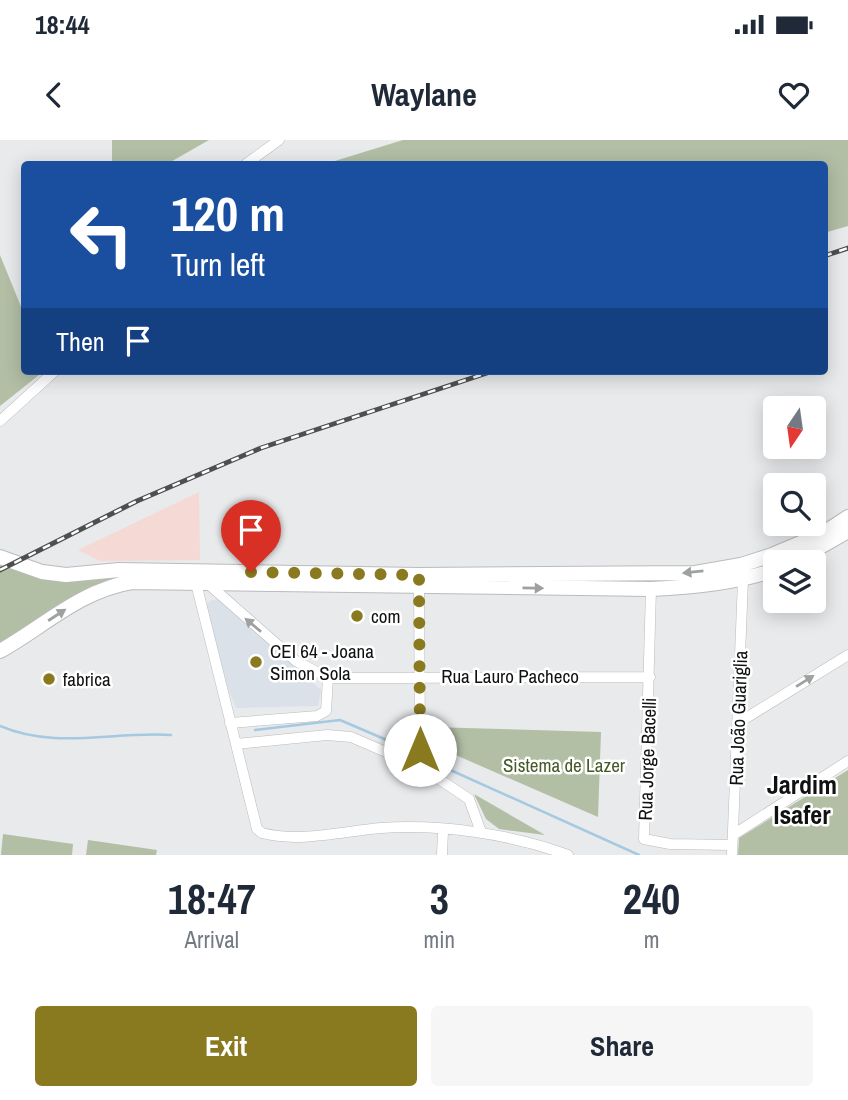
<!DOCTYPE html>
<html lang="en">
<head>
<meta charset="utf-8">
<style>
  body { margin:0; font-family:"Archivo Narrow",sans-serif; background:#f6f6f7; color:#1f2937; height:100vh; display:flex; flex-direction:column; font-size:26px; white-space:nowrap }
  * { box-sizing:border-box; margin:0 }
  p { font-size:23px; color:#747a83 }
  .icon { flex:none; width:38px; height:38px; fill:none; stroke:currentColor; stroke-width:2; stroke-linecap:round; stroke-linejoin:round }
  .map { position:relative; height:715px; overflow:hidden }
  .side { display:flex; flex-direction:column; background:#fff; flex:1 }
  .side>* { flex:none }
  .guide { position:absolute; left:21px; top:21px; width:807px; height:214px; border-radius:7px; box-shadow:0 4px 18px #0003; background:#1a4fa0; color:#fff; overflow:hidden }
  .needle { width:46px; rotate:193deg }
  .tools { position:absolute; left:763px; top:256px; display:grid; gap:14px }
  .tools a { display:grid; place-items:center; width:63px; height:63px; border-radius:7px; background:#fff; box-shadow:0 4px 18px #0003; font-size:35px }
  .pin { position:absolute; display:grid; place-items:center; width:60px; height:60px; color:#fff; margin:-72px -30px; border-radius:50% 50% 50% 0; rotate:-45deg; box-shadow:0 0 7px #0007 }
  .pin .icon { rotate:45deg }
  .me { position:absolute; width:77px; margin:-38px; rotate:0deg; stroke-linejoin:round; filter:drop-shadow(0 0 5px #0008) }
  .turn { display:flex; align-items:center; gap:24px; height:147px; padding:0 35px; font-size:32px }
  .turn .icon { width:91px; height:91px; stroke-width:2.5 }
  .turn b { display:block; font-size:49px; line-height:60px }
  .then { display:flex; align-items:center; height:66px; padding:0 35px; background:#0003; gap:14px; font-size:26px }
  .eta { display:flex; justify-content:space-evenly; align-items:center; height:119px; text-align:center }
  .eta b { font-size:42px; font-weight:700; line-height:49px }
  .action { display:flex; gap:14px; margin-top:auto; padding:14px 35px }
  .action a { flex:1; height:80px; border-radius:7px; background:#897a1f; color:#fff; font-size:28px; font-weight:700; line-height:80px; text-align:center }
  .action a+a { background:#f6f6f7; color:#1f2937 }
  .status { display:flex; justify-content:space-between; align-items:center; height:49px; padding:0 35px; background:#fff; direction:ltr }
  .status svg { height:19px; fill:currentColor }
  header { display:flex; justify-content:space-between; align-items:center; height:91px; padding:0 35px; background:#fff; font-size:32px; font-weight:700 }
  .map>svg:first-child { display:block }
</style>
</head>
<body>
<div class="status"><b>18:44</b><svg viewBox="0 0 49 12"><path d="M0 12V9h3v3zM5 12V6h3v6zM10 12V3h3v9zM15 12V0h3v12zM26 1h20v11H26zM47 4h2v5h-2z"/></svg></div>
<header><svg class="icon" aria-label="back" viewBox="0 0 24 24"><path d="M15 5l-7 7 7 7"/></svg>Waylane<svg class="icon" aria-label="heart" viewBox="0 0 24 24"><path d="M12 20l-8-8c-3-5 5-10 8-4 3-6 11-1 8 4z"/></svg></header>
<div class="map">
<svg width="848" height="715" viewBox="0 0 848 715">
  <rect width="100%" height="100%" fill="#e9eaec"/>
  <!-- built -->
  <path fill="#dae1e9" d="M218,459L321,550L318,566L236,568L228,548L206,465L210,461Z"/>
  <!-- industrial -->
  <path fill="#f4d9d4" d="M199,352L200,420L100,421L78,410Z"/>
  <!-- green -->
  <path fill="#b2bfa5" d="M112,0H209L167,24H112Z
    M403,0H848V86L824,93V24H325Z
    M0,115L24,174V231H44L0,266Z
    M0,421L119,435V440L0,505Z
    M430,587L601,592L598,677L428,603Z
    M848,630V715H738L739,698Z
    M474,654L545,695L499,689L486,679Z
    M3,694L73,704L72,715H1Z
    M88,700L157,710L156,715H86Z"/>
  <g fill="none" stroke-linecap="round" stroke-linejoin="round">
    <!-- stream -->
    <path stroke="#a5c9e0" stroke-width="2.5" d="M0,586C55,610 113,591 171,595
      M255,590L340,580L403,607
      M437,624L639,715"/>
    <!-- minor casing -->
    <g stroke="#babbbd" stroke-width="11">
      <path id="minor" d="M246,24L279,0
        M0,281L55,231
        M195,439L257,689L262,693C299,703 344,691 381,688C442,684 511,694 568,715
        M419,440L420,610L449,612
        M205,441L296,521L328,538L650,537
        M651,449L644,699L670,704L732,705
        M230,583L317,576L326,571L328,538
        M738,583L848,515
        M236,604L327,595L351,597L421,627L469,659L481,692
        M421,627L449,613
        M733,695L848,621
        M442,715L443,691
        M732,715L743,440"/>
    </g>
    <!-- secondary casing -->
    <g stroke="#babbbd" stroke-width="16">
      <path id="secondary" d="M0,417L42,432L66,435L119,430L419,435L695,433L741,425L772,415L822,394L848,377
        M794,422L848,391
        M0,511C43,487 81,450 132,442L651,449C694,447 734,443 775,430"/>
    </g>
    <!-- minor -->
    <use href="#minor" stroke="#fff" stroke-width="10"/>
    <!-- secondary -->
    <use href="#secondary" stroke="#fff" stroke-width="14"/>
    <!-- rail casing -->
    <g stroke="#4e4f4f" stroke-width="5">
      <path id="rail" d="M824,116L848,108
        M0,430L137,361L261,308L493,231"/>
    </g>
    <!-- rail -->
    <use href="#rail" stroke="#fff" stroke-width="2.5" stroke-dasharray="8" stroke-linecap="butt"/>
  </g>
  <!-- one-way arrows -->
  <defs><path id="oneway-solid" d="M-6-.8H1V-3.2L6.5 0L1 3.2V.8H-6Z" transform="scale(1.75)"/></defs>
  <g fill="#9fa0a0">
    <use href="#oneway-solid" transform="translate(693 432) rotate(174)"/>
    <use href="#oneway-solid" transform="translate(533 448) rotate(1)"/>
    <use href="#oneway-solid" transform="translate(57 475) rotate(-33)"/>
    <use href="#oneway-solid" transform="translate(253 485) rotate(-140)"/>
    <use href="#oneway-solid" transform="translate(805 541) rotate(-32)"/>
  </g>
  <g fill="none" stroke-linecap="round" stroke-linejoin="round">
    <!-- route -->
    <path stroke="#897a1f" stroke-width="12" stroke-dasharray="0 21.6" d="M251,432L419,435L420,610"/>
  </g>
  <!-- markers -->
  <g fill="#897a1f" stroke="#fff" stroke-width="2.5">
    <circle cx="357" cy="476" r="7"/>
    <circle cx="256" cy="522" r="7"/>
    <circle cx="49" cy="539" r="7"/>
  </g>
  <g text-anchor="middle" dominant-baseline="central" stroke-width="5" stroke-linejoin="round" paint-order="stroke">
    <!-- poi labels -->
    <g font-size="19" fill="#101111" stroke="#fff" text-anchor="start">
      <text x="371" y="476">com</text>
      <text x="270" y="511">CEI 64 - Joana<tspan x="270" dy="22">Simon Sola</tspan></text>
      <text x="63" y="539">fabrica</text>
    </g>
    <!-- street labels -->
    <g font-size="19" fill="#101111" stroke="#fff">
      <text x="510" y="536">Rua Lauro Pacheco</text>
      <text transform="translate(738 578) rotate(-88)">Rua João Guariglia</text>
      <text transform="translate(647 619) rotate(-88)">Rua Jorge Bacelli</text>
    </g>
    <!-- park labels -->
    <g font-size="19" fill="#445a27" stroke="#fff">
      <text x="564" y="625">Sistema de Lazer</text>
    </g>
    <!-- district labels -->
    <g font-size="26" font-weight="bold" fill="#101111" stroke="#fff">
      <text x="802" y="644">Jardim<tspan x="802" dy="30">Isafer</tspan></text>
    </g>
  </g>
</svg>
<div class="tools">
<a><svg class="needle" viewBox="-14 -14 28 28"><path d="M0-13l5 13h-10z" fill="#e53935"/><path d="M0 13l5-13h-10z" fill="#747a83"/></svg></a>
<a><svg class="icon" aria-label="search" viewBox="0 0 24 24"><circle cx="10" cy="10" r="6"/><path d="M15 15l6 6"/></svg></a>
<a><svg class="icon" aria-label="layers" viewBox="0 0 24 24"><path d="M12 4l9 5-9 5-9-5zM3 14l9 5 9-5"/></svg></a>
</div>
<div class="pin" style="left:251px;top:432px;background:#d93025"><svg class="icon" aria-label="arrive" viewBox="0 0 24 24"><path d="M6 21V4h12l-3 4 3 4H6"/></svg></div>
<svg class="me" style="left:420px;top:610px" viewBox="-20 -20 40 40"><circle r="19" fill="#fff"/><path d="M0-13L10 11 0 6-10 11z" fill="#897a1f"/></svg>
<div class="guide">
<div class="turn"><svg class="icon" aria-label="left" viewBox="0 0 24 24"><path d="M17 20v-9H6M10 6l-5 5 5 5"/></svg><div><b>120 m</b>Turn left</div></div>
<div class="then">Then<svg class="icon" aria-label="arrive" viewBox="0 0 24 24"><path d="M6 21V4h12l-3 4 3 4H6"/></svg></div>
</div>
</div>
<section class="side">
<div class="eta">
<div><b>18:47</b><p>Arrival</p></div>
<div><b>3</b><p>min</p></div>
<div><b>240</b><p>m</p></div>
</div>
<div class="action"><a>Exit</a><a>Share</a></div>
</section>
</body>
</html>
